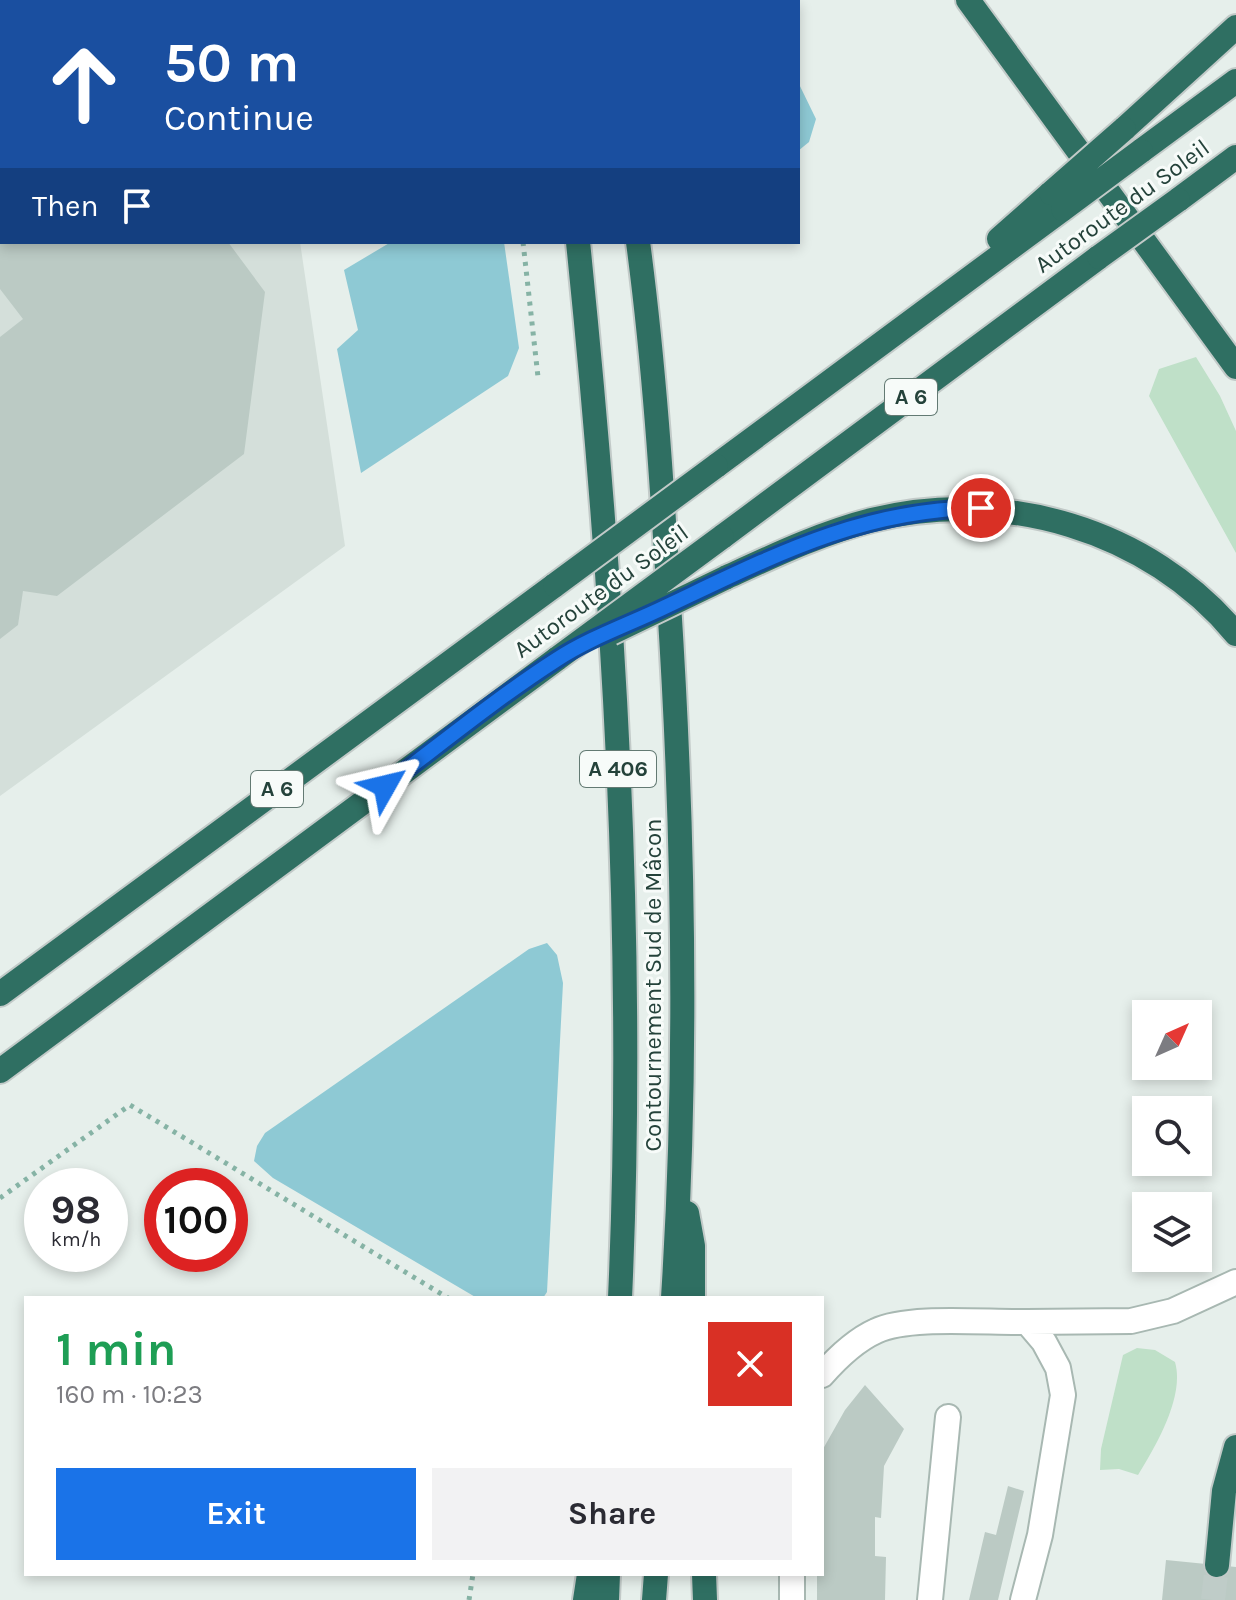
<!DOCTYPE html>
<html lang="en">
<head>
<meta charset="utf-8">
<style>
  body { margin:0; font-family:Karla,sans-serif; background:#f2f2f3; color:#2b2b33; height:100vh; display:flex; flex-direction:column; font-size:30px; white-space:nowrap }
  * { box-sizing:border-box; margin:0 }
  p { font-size:26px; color:#7c7c81 }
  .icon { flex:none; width:44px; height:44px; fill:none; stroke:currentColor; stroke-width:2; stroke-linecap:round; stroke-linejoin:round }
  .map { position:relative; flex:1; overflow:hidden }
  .details { position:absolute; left:24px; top:1296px; width:800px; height:280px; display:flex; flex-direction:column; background:#fff; border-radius:0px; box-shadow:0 4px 12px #0003 }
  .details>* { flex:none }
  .guide { position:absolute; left:0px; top:0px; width:800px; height:244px; box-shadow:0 4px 12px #0003; background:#1a4fa0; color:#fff; overflow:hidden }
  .needle { width:52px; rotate:45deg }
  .controls { position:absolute; left:1132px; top:1000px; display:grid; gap:16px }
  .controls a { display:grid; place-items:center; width:80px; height:80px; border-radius:0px; background:#fff; box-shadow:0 4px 12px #0003; font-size:40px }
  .speed { position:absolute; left:24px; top:1168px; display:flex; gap:16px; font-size:40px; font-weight:700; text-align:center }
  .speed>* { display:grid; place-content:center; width:104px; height:104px; border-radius:50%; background:#fff; box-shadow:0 4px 12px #0003; line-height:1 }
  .speed small { font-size:20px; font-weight:400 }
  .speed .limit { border:12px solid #d22; background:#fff; color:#111 }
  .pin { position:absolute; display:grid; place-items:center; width:68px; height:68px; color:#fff; margin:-34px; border:4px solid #fff; border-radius:50%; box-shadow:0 2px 8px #0007 }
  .me { position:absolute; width:88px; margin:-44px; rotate:53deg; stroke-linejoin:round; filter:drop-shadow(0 0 6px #0008) }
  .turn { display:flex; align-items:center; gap:28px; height:168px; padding:0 32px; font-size:36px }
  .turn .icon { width:104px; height:104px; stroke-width:2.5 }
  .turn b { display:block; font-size:56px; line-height:68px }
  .then { display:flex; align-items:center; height:76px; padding:0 32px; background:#0003; gap:16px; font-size:30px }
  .round { display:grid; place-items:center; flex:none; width:84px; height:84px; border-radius:0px; background:#f2f2f3 }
  .overview { display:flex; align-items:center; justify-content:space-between; height:136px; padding:0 32px }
  h1 { font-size:48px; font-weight:700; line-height:60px; color:#1e9e55 }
  .primary-button { display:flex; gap:16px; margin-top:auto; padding:16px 32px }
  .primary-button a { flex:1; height:92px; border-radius:0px; background:#1a73e8; color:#fff; font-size:32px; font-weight:700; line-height:92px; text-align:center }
  .primary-button a+a { background:#f2f2f3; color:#2b2b33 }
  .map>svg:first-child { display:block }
</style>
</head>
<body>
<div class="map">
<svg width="1236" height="1600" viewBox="0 0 1236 1600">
  <rect width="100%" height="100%" fill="#e6efeb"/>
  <!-- built -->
  <path fill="#d4dfda" d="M0,0L477,2H2V242H300L345,546L0,796Z"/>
  <!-- green -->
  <path fill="#bfe0c8" d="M1196,357L1220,396L1236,431V553L1149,396L1159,369Z
    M1137,1348L1155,1350L1175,1362C1185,1396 1156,1446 1138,1475L1119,1469L1100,1470L1101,1449L1123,1355Z"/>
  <!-- water -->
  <path fill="#8ec9d4" d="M798,82L816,119L809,142L798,151Z
    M391,242H504L519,348L508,376L361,473L337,349L358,330L344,270Z
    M547,943L557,955L563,983L547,1292L543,1298H477L273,1178L254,1161L257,1146L265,1133L529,949Z"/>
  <!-- building -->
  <path fill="#bbcac4" d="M0,242H228L265,292L244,454L57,596L23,591L18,625L0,639V337L23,319L0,289Z
    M865,1385L904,1429L884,1466L881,1518L875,1517V1556L886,1557L885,1600H817V1574H822L823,1449L845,1410Z
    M1008,1486L1024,1491L998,1600H969L985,1532L996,1535Z
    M1166,1560L1236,1567V1600H1162Z"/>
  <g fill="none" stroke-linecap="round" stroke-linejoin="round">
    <!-- highway-tunnel -->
    <path stroke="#bfccc8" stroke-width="24" stroke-dasharray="24 12" stroke-linecap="butt" d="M1213,1600L1217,1565"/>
    <!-- minor casing -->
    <g stroke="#a8b8b2" stroke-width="28">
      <path id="minor" d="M1027,1322L1131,1321L1173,1311L1236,1282
        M822,1375C837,1358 856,1340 876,1331C908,1315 988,1323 1027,1322L1044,1342L1058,1368L1063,1395L1040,1535L1023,1600
        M792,1600V1574
        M930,1600L948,1417"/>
    </g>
    <!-- highway casing -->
    <g stroke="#c2cac8" stroke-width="28">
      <path id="highway" d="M544,0L545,2
        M603,0V2
        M968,0L1236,367
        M1124,129L1236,27
        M1141,151L1236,81
        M1178,200L1236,157
        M999,239L1051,193
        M578,242C614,592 636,946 620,1298
        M638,242C654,362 662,483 669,603C684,835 688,1066 673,1298
        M716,466L1063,209
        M722,537L1099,257
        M725,578C773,556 821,533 872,520C1003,487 1149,529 1236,634
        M0,994L555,585
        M0,1071L558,658
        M687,1213L693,1246V1298
        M1217,1565L1224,1491L1236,1447
        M704,1574L705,1600
        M585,1600L589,1574
        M607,1600L608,1574
        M654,1600L656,1574"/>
    </g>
    <!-- path -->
    <path stroke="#86b3a5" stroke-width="5" stroke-dasharray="4 6" stroke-linecap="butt" d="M494,0V2
      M523,242L538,377
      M0,1198L130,1105L448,1298
      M469,1600L473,1574"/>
    <!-- minor -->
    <use href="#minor" stroke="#fff" stroke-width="24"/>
    <!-- highway -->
    <use href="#highway" stroke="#2f6f62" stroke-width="24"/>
    <!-- highway-bridge casing -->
    <g stroke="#c2cac8" stroke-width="28" stroke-linecap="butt">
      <path id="highway-bridge" d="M1051,193L1124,129
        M1063,209L1141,151
        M1099,257L1178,200
        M555,585L716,466
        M611,633L725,578
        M558,658L722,537"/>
    </g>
    <!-- highway-bridge -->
    <use href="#highway-bridge" stroke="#2f6f62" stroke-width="24"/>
  </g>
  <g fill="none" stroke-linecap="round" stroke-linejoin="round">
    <!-- route casing -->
    <g stroke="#114b97" stroke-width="20">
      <path id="route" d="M385,786C441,744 497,698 556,660C589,638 630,624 665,607C771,557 861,509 981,508"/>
    </g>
    <!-- route -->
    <use href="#route" stroke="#1a73e8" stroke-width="14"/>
  </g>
  <g text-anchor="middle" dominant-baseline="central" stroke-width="6" stroke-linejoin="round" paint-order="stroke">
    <!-- shield labels -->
    <g fill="#f7fbf9" stroke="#637a73" stroke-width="2">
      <rect x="885" y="379" width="52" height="36" rx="6"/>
      <rect x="580" y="751" width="76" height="36" rx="6"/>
      <rect x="251" y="771" width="52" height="36" rx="6"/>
    </g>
    <g font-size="22" font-weight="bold" fill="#24423a">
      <text x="911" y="397">A 6</text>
      <text x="618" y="769">A 406</text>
      <text x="277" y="789">A 6</text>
    </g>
    <!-- street labels -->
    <g font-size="24" fill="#24423a" stroke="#f7fbf9">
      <text transform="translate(1122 206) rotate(-36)">Autoroute du Soleil</text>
      <text transform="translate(601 591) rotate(-36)">Autoroute du Soleil</text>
      <text transform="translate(653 985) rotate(-90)">Contournement Sud de Mâcon</text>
    </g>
  </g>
</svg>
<div class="controls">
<a><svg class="needle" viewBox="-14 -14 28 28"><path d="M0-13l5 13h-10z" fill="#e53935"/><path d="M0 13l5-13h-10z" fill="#7c7c81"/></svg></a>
<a><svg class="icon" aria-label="search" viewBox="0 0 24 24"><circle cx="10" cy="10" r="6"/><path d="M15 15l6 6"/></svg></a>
<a><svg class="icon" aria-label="layers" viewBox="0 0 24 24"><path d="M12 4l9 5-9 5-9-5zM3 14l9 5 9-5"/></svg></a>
</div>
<div class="speed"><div>98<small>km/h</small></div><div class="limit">100</div></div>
<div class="pin" style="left:981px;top:508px;background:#d93025"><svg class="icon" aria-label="arrive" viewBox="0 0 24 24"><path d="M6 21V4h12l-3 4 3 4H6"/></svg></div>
<svg class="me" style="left:385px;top:786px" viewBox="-20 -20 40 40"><path d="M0-17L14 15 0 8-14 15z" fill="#1a73e8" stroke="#fff" stroke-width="4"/></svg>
<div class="guide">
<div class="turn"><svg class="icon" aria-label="ahead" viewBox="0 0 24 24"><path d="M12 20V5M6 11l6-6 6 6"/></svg><div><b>50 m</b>Continue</div></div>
<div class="then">Then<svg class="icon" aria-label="arrive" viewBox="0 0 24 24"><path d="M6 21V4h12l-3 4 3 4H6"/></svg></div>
</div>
<section class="details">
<div class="overview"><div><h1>1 min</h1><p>160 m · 10:23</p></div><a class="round" style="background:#d93025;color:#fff"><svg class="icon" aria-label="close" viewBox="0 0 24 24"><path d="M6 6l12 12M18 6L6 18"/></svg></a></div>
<div class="primary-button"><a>Exit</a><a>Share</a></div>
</section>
</div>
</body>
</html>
